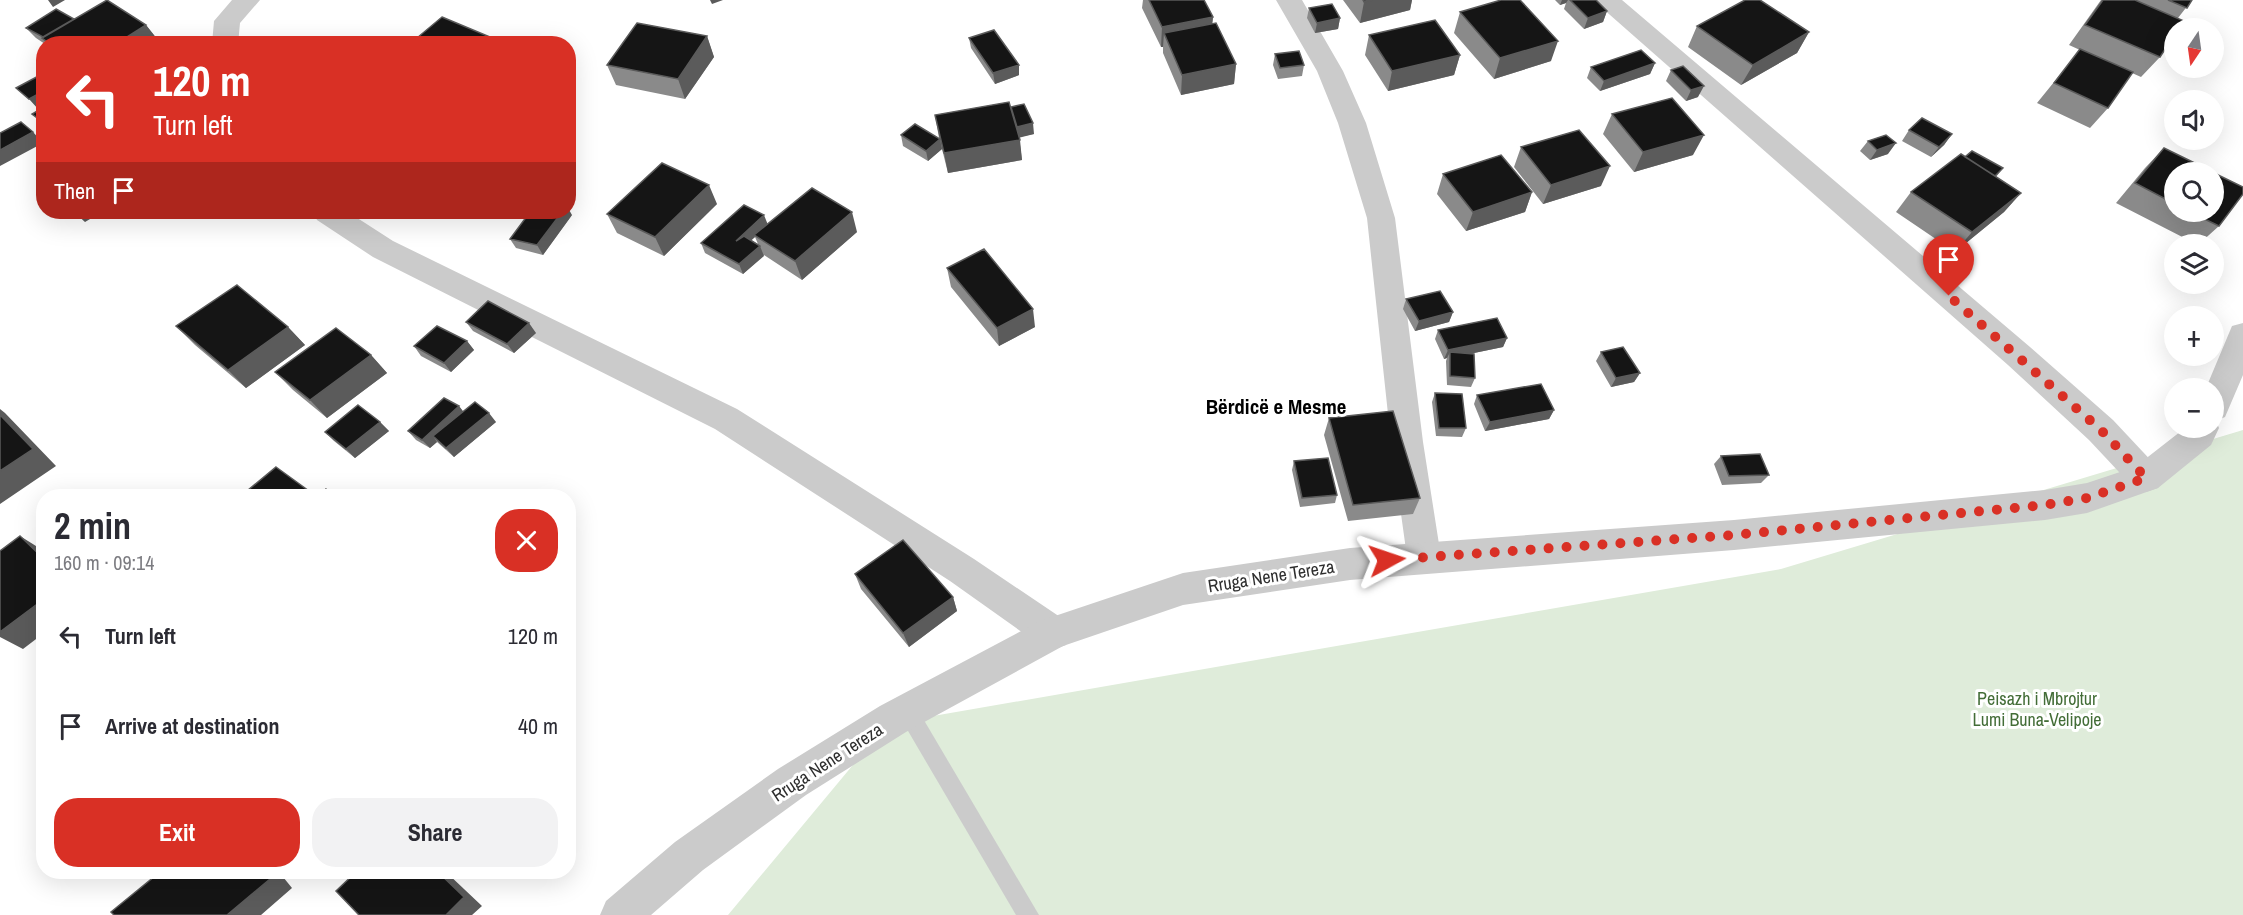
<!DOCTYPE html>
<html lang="en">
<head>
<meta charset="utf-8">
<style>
  body { margin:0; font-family:"Archivo Narrow",sans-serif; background:#f2f2f3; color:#2b2b33; height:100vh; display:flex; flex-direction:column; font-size:22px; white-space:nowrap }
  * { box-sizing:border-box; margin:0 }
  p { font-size:20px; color:#7c7c81 }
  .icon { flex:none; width:33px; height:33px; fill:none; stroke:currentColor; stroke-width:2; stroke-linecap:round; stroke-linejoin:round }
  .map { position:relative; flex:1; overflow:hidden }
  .panel { position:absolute; left:36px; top:489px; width:540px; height:390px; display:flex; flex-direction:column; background:#fff; border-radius:24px; box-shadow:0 6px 24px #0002 }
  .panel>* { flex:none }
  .guide { position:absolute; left:36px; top:36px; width:540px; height:183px; border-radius:24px; box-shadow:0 6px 24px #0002; background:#d93025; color:#fff; overflow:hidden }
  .needle { width:39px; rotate:193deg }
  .tools { position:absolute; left:2164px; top:18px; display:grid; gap:12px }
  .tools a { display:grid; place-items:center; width:60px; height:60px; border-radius:50%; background:#fff; box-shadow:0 6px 24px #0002; font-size:30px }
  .pin { position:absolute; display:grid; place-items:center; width:51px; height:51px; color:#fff; margin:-62px -26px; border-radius:50% 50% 50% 0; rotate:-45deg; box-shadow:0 0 6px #0007 }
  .pin .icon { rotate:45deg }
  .me { position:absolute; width:66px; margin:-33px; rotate:85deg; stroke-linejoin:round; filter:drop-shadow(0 0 4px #0008) }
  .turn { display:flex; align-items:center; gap:21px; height:126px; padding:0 18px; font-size:27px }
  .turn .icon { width:78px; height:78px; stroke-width:2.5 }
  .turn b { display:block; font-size:42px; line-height:51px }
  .then { display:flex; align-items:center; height:57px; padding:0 18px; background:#0003; gap:12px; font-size:22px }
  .round { display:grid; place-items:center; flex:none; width:63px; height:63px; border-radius:24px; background:#f2f2f3 }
  .summary { display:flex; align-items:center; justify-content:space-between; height:102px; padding:0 18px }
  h1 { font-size:36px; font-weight:700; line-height:45px }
  .primary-button { display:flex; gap:12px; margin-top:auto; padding:12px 18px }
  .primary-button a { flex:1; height:69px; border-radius:24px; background:#d93025; color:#fff; font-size:24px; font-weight:700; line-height:69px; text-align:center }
  .primary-button a+a { background:#f2f2f3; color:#2b2b33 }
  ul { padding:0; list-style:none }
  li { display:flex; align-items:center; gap:18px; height:90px; padding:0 18px }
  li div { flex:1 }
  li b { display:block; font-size:22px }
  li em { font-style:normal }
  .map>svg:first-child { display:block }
</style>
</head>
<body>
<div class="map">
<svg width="2243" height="915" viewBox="0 0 2243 915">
  <rect width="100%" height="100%" fill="#fff"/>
  <!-- green -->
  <path fill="#dfecda" d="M2243,430V915H728L887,724L1781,569Z"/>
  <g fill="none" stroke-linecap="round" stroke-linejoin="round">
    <!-- service -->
    <path fill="#cbcbcb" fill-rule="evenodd" d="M908,702L915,705L1039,915H1016L901,719L898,712L901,705Z"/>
    <!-- minor -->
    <path fill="#cbcbcb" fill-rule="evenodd" d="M232,0H260L240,23L238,44H212L214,21Z
      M1276,0H1302L1343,71L1366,123L1395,218L1423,442L1441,557L1436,568L1424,572L1412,568L1407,557L1391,442L1367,218L1338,123L1317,71Z
      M1593,0H1622L2030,347L2113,420L2158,468L2163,478L2158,488L2146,492L2134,488L2089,440L2008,365Z
      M313,212H348L393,241L737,409L974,559L1066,621L1071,633L1066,645L1053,650L1040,645L950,581L715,429L373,257L317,220Z"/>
    <!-- tertiary -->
    <path fill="#cbcbcb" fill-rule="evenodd" d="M2243,323V375L2225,417L2216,421L2219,428L2211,445L2158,488L2087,513L2045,520L1734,550L1350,580L1183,605L1063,646L906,732L806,795L703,870L651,915H600L606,901L675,842L778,769L880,706L1040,621L1183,573L1350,548L1734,520L2045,490L2087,483L2135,467L2185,428H2214V388H2206L2232,326Z"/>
  </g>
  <!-- wall -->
  <path fill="#8a8a8a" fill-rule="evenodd" d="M1143,0H1204L1213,17L1212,24L1236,64L1234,84L1181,95L1163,53V47H1161L1142,8Z
    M1343,0H1412L1410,10L1360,23Z
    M1555,0H1596L1607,11L1603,22L1584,29L1564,9L1566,3L1560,5Z
    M2101,0H2192L2178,18L2160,57L2141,77L2132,73L2108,108L2090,128L2037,103L2080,50L2069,45Z
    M1309,8L1340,18L1338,29L1315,33L1307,18Z
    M1460,12L1551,61L1494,79L1454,33Z
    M74,19L146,25L161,44H45L36,38L26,28Z
    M1697,26L1809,32L1797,53L1741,85L1688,47Z
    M1369,35L1460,55L1454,75L1388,91L1365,55Z
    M707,36L714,57L685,99L616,85L607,65Z
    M969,38L1019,75L995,84L971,48Z
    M1275,54L1304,65L1302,76L1278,79L1273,65Z
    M1655,63L1650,74L1600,91L1587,78L1591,67Z
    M1671,70L1698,97L1686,101L1666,81Z
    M1011,107L1034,134L1019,137L1022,160L948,173L942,149L928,161L903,146L901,135L939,138L935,115Z
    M1612,114L1693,155L1634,172L1603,134Z
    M1909,130L1952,134L1944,145L1931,157L1902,141Z
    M1868,141L1888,154L1870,160L1860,151Z
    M1521,147L1601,186L1543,204L1514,167Z
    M2164,148L2175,172V212H2214L2219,226L2199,244H2196L2116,203L2145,168Z
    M1965,157L2003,168L1996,177L2021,193L2004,212L1955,252L1896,212L1911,192Z
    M1443,174L1532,192L1525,212L1466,231L1437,194Z
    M717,204L664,256L617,233L607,214Z
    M572,215L543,255L516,248L510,239Z
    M767,224L857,232L802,280L764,255L743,274L705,253L701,243ZM755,237L758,244L751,240Z
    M947,268L1035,327L999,346L951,287Z
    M1406,299L1453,312L1449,322L1415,331L1403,309Z
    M466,322L536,333L514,353L473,331Z
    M176,326L288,327L305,345L246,388L195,345Z
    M1438,330L1507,338L1503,347L1469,354L1475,378L1471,387L1447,385L1446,361L1447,358L1444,359L1435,339Z
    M467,341L474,350L451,372L421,356L414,346Z
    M1601,352L1640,373L1634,382L1611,387L1596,361Z
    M371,355L387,373L327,418L293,390L275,372Z
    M1435,393L1466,428L1462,437L1436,436L1432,402Z
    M1477,395L1554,410L1549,419L1485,431L1474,404Z
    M459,406L463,412L496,422L454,457L437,442L430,448L416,440L408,431Z
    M1329,418L1420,498L1413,514L1348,521L1324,435Z
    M380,422L389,431L355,458L334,441L325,432Z
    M1721,456L1769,475L1761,483L1722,485L1714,464Z
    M1294,461L1337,495L1335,503L1300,507L1292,470Z
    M855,574L953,597L957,611L909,647L861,589Z"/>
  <!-- shaded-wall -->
  <path fill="#5b5b5b" d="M48,0H65L53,7Z
    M710,0H723L712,4Z
    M1373,0H1412L1410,10L1360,23L1364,2Z
    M1562,0H1568L1566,3L1560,5Z
    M1607,11L1603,22L1584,29L1588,18Z
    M1213,17L1211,37L1164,33L1163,47H1161L1162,27Z
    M1340,18L1338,29L1315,33L1317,23Z
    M146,25L161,44H116Z
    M1809,32L1797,53L1741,85L1753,65Z
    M707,36L714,57L685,99L678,79Z
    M490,37L494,44H483Z
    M1558,41L1551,61L1494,79L1500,58Z
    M1460,55L1454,75L1388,91L1392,71Z
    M1655,63L1650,74L1600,91L1604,81Z
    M1236,64L1234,84L1181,95L1182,75Z
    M1019,65V75L995,84L993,73Z
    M1704,86L1698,97L1686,101L1691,90Z
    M44,91V107L39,110L29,99Z
    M1033,123L1034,134L1018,138L1017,127Z
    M33,132L43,143L0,166V150Z
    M1952,134L1944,145L1931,157L1939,147Z
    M1704,135L1693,155L1634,172L1643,152Z
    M940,139L942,149L928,161L926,151Z
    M1020,140L1022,160L948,173L944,153Z
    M1896,143L1888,154L1870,160L1877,150Z
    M1610,166L1601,186L1543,204L1551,185Z
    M709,185L717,204L664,256L655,237Z
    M1532,192L1525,212L1466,231L1473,212Z
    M2021,193L2004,212L1955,252L1972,232Z
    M568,208L572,215L543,255L537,245L562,212H568Z
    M74,212H102L85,222Z
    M852,212L857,232L802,280L795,261Z
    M764,215L768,225L754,235L755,237L740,251L736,241Z
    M760,246L764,256L743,274L739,264Z
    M1033,309L1035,327L999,346L997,328Z
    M1453,312L1449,322L1415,331L1419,321Z
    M529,323L536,333L514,353L507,344Z
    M288,327L305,345L246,388L228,370Z
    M1507,338L1503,347L1450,358V352L1447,358L1444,359L1448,350Z
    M467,341L474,350L451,372L444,363Z
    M371,355L387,373L327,418L310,400Z
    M1640,373L1634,382L1611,387L1616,378Z
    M459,406L466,415L433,436L437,442L430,448L422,440Z
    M0,409L5,413L56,466L0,504Z
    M1554,410L1549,419L1485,431L1490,422Z
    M489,413L496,422L454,457L446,448Z
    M380,422L389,431L355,458L346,449Z
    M309,491L315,496H303Z
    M20,536L44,551V559Z
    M953,597L957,611L909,647L903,633Z
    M44,599V633L23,649L0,637V632Z
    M264,872H279L292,888L261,915H227Z
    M438,872H446L482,906L472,915H446Z"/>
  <!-- building -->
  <path fill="#151515" stroke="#5b5b5b" stroke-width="1.5" d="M107,0L146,25L116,44H50L42,38Z
    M1149,0H1204L1213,17L1162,27Z
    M1363,0H1373L1364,2Z
    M1501,0H1520L1558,41L1500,58L1460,12Z
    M1570,0H1596L1607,11L1588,18Z
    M1745,0H1760L1809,32L1753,65L1697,26Z
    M2103,0H2135L2184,21L2179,28H2175V34L2160,57L2085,25Z
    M2168,0H2192L2187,8Z
    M1332,4L1340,18L1317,23L1309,8Z
    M56,9L74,19L43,37L26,28Z
    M442,17L490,37L483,44H413L411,43Z
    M1435,20L1460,55L1392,71L1369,35Z
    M637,23L707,36L678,79L607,65Z
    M1216,23L1236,64L1182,75L1164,33Z
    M994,30L1019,65L993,73L969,38Z
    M2080,49L2133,72L2108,108L2054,83Z
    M1641,50L1655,63L1604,81L1591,67Z
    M1299,51L1304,65L1280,68L1275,54Z
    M1683,66L1704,86L1691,90L1671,70Z
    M44,73V91L29,99L16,88Z
    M1672,98L1704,135L1643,152L1612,114Z
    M1009,102L1020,140L944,153L935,115Z
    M1024,104L1033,123L1017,127L1011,107Z
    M44,107V123L32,114Z
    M1922,118L1952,134L1939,147L1909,130Z
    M21,122L33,132L0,150V133Z
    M915,124L940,139L926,151L901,135Z
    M1579,130L1610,166L1551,185L1521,147Z
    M1886,135L1896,143L1877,150L1868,141Z
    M2164,148L2213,172H2175V204L2135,183Z
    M1972,151L2003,168L1995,176L1965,157Z
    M1961,154L2021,193L1972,232L1911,192Z
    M1501,155L1532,192L1473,212L1443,174Z
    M662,163L709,185L655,237L607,214Z
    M2214,173L2243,187V194L2219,226L2190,212H2214Z
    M812,188L852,212L795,261L754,235Z
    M744,205L764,215L736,241L744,236L760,246L739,264L701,243Z
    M530,212H562L537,245L510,239Z
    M984,249L1033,309L997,328L947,268Z
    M237,285L288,327L228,370L176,326Z
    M1440,291L1453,312L1419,321L1406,299Z
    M488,301L529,323L507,344L466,322Z
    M1497,318L1507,338L1448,350L1438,330Z
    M437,326L467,341L444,363L414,346Z
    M336,328L371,355L310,400L275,372Z
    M1623,347L1640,373L1616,378L1601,352Z
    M1450,352L1474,354L1475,378L1450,376Z
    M1541,384L1554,410L1490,422L1477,395Z
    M1435,393L1462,394L1466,428H1439Z
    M444,398L459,406L422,440L408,431Z
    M475,402L489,413L446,448L433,436Z
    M358,405L380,422L346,449L325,432Z
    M1393,411L1420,498L1353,505L1329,418Z
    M0,415L33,449L0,471Z
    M1760,454L1769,475L1729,476L1721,456Z
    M1328,458L1337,495L1302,498L1294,461Z
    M276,467L309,491L303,496H255L247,491Z
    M326,489L336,496H318Z
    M20,536L44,559V599L0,632V551Z
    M903,540L953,597L903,633L855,574Z
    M160,872H264L270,879L227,915H114L111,912Z
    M356,872H438L464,897L446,915H359L336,891Z"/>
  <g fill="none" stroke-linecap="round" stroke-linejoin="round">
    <!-- route -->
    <path stroke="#d93025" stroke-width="10" stroke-dasharray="0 18" d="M1387,560L1734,535L2045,505L2087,498L2146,478L2101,430L1949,296"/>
  </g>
  <g text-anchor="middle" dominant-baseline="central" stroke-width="6" stroke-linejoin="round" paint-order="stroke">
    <!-- street labels -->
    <g font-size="18" fill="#2e2e2e" stroke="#fff">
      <text transform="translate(1271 576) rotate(-9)">Rruga Nene Tereza</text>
      <text transform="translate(827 762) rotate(-33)">Rruga Nene Tereza</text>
    </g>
    <!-- park labels -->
    <g font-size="18" fill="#436d37" stroke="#fff">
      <text x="2037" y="698">Peisazh i Mbrojtur<tspan x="2037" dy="21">Lumi Buna-Velipoje</tspan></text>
    </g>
    <!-- quarter labels -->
    <g font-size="21" font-weight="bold" fill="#000" stroke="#fff">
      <text x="1276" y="406">Bërdicë e Mesme</text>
    </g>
  </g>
</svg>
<div class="tools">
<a><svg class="needle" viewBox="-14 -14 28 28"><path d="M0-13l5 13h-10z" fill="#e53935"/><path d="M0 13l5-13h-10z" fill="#7c7c81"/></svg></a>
<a><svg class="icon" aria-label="sound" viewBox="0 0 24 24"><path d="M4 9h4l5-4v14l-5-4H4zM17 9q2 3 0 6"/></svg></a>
<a><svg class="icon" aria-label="search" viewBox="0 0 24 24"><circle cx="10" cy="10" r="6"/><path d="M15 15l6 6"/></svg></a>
<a><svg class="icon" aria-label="layers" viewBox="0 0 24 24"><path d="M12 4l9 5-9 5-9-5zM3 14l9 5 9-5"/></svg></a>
<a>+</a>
<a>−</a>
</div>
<div class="pin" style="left:1949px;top:296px;background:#d93025"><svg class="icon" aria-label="arrive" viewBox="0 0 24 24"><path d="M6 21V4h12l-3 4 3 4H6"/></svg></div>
<svg class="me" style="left:1387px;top:560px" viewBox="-20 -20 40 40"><path d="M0-17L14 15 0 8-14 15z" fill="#d93025" stroke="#fff" stroke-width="4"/></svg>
<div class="guide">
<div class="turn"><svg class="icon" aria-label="left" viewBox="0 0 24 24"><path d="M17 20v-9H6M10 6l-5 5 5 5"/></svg><div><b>120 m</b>Turn left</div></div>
<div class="then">Then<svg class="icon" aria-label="arrive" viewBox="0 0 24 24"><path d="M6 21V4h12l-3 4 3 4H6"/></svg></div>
</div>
<section class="panel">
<div class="summary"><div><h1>2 min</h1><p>160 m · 09:14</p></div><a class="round" style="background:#d93025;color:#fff"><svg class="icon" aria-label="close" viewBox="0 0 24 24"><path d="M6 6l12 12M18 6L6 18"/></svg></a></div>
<ul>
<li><svg class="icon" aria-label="left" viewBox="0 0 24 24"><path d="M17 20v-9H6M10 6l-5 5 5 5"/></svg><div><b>Turn left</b></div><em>120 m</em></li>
<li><svg class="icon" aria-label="arrive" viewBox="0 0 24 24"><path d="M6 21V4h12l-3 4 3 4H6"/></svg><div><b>Arrive at destination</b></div><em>40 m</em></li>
</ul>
<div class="primary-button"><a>Exit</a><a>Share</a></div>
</section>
</div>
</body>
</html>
